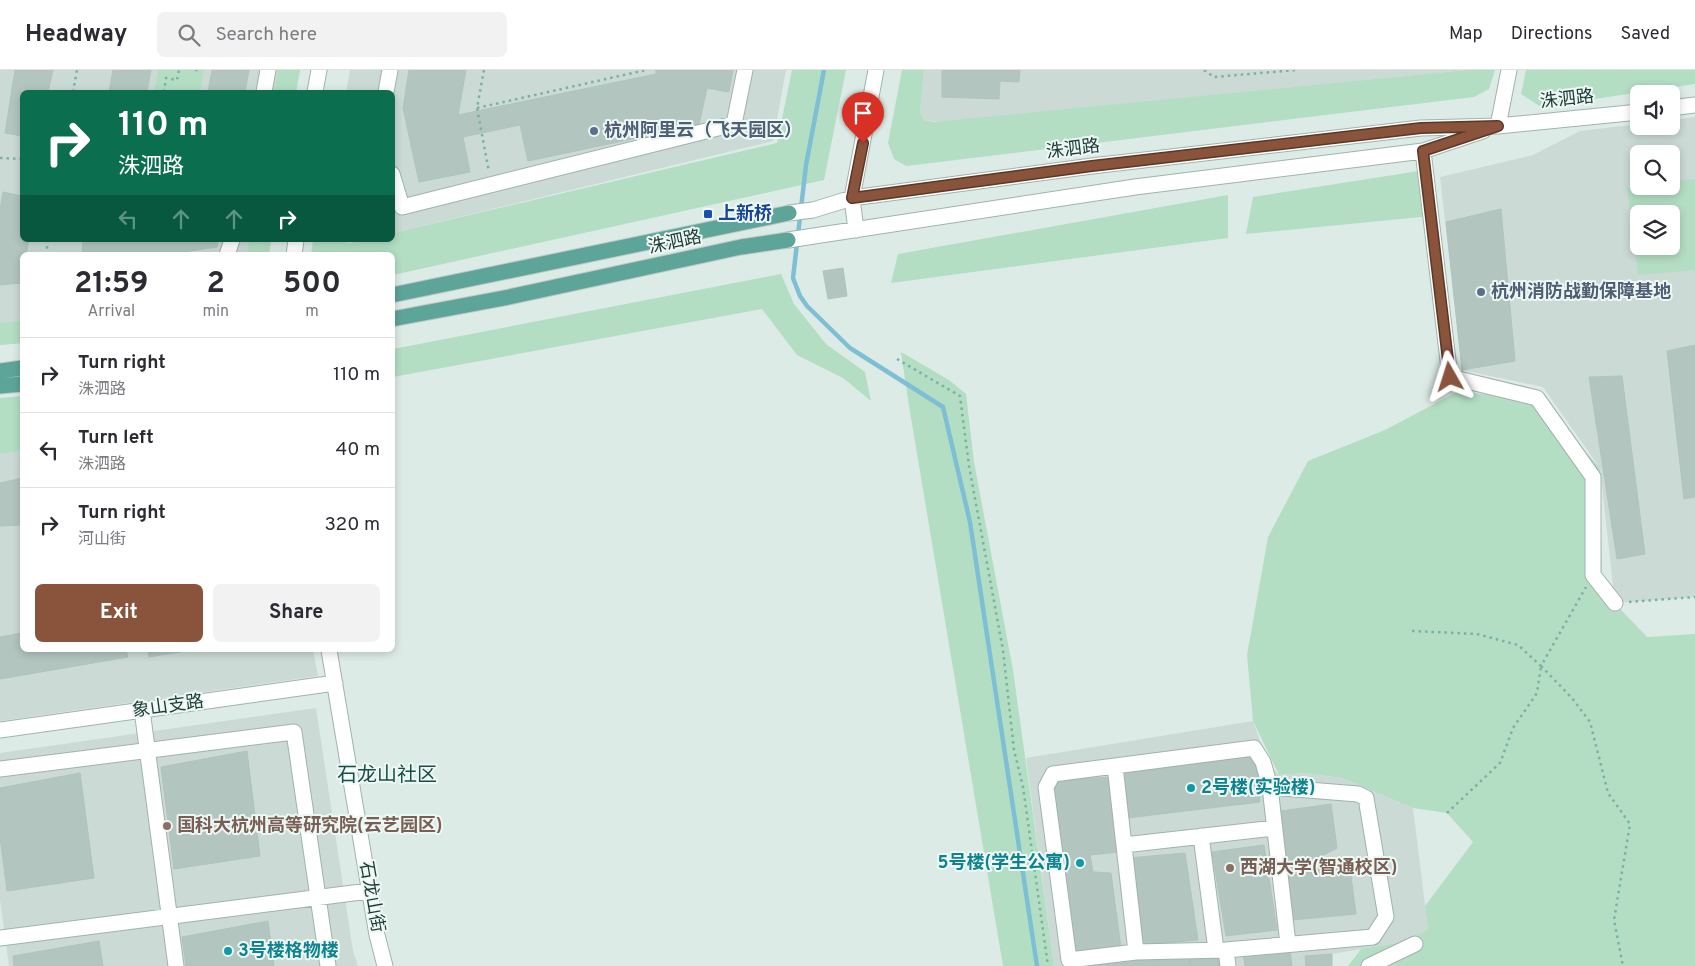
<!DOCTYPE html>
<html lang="en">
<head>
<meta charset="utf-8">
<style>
  body { margin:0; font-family:Overpass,"Noto Sans SC",sans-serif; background:#f2f2f3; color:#2b2b33; height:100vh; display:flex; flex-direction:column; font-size:19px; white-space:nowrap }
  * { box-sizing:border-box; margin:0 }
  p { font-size:16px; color:#7c7c81 }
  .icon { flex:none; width:28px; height:28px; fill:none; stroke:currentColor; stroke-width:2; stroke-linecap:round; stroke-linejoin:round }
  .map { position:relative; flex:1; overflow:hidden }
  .side { position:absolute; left:20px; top:182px; width:375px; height:400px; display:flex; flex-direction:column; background:#fff; border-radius:8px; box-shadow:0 2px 8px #0003 }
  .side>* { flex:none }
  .hud { position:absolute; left:20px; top:20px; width:375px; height:152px; border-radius:8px; box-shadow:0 2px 8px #0003; background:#0b6e4f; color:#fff; overflow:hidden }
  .fabs { position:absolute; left:1630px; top:15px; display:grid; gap:10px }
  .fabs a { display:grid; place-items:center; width:50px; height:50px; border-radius:8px; background:#fff; box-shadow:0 2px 8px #0003; font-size:25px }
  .pin { position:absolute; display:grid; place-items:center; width:42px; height:42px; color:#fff; margin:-51px -21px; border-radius:50% 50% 50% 0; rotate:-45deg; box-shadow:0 0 5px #0007 }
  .pin .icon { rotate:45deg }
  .me { position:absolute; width:55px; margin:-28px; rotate:354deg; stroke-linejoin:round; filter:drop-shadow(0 0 4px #0008) }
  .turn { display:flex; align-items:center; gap:18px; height:105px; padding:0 15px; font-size:22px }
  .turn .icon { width:65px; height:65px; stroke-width:2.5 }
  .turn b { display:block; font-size:35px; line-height:42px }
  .lanes { display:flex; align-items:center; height:48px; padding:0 15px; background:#0003; justify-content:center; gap:25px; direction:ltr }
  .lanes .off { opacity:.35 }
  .eta { display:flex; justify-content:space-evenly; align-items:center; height:85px; text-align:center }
  .eta b { font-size:30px; font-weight:700; line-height:35px }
  .cta { display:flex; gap:10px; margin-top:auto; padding:10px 15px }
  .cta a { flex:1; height:58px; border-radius:8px; background:#8a543c; color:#fff; font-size:20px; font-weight:700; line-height:58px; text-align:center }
  .cta a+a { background:#f2f2f3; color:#2b2b33 }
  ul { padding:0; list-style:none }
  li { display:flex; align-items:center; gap:15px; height:75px; padding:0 15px; border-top:1px solid #e1e1e2 }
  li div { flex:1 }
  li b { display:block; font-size:19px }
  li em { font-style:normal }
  header { display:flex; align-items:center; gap:30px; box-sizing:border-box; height:70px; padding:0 25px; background:#fff; border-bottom:1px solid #e1e1e2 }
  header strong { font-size:24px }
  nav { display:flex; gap:28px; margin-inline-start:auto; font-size:18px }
  .search { width:350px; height:45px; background:#f2f2f3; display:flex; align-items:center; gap:12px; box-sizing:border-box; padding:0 18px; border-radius:8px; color:#7c7c81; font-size:19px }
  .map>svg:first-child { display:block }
</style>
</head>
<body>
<header>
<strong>Headway</strong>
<div class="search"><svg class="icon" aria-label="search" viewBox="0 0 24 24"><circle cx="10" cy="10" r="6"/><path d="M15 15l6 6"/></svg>Search here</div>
<nav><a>Map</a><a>Directions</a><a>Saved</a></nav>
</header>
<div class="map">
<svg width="1695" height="896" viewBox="0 0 1695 896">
  <rect width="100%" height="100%" fill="#ddebe6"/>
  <!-- built -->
  <path fill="#cbdad5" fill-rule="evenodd" d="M0,0H300L296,22H22V170H271L269,185H22V273L0,275Z
    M350,0H786L773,71L393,163L392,22H346Z
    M924,0H1466L940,52L924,50L920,42Z
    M1695,47V527L1615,533L1600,398L1543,317L1462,300L1440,107L1533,85L1580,61L1639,54V56H1671V50ZM1639,84H1671V116H1639ZM1639,144H1671V176H1639Z
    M22,381V580H313L318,606L0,651V384Z
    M316,638L353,881L358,896H9L0,830V683Z
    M1253,651L1268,693L1279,705L1305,703L1342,708L1413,738L1428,859L1409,871L1332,884V896H1054L1026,688Z"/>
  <!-- green -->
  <path fill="#b3dec3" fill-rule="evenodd" d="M158,0H204L200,22H154Z
    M278,0H300L296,22H274Z
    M792,0H846L824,110L393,205L392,185H311L313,170H335L350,173L363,170H392L393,163L777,73Z
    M902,0H924L920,42L924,50L935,52L1466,0H1495L1489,19L1474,27L906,96L894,89L888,73Z
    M1526,0H1695V14L1541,37L1521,24Z
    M1425,100L1431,146L1246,164L1253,127Z
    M1695,109V200L1638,205L1627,118L1671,116V112ZM1639,144H1671V176H1639Z
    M1228,125V168L891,213L898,184Z
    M249,170H271L269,185H247Z
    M781,204L794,234L826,274L865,302L871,331L843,308L797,285L762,239L393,307V279Z
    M22,251V273L0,275V253Z
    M901,282L949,310L966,324L974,392L1013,600L1054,896H1003L909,336Z
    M1457,322L1537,328L1600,398L1602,520L1647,567L1695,564V896H1348L1361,879L1409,871L1428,859L1425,836L1473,772L1447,743L1413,738L1342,708L1305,703L1279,705L1253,651L1247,585L1268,467L1308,391L1385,360Z
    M22,326V381L0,384V328Z"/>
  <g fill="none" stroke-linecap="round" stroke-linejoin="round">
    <!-- stream -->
    <path stroke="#7ebfd6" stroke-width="4.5" d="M824,0L806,95L793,208L800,226L807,236L850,278L943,337L970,452L1037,896"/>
  </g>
  <!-- building -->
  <path fill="#b2c5bf" stroke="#afc4be" d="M15,0H53L48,22H22V66L5,63Z
    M113,0H151L147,22H109Z
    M212,0H249L245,22H208Z
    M409,0H466L458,45L656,4V0H733L729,22L707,18L699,55L528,91L520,55L463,67L470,102L419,112L403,38Z
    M942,0H1020L1019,12L1000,11L999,29L942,27Z
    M3,122L22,126V170H29L26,185H22L21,213L0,215V140Z
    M1501,139L1515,291L1462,300L1446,152Z
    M83,170H218L217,177L163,185H82Z
    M843,198L847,226L828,229L823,201Z
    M1695,275V427L1684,429L1667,281Z
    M1622,306L1645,484L1617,489L1589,307Z
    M22,408V455L0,456V413Z
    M22,563V580H126L128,587L0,609V567Z
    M148,580H192L149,587Z
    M247,681L260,786L174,799L161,697Z
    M1256,685L1260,732L1127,748L1121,704Z
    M80,703L94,808L7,821L0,767V718Z
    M1112,707L1118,782L1090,785L1093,802L1111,803L1121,878L1064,884L1056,807L1069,803L1067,784L1057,783L1049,711Z
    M1331,734L1337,778L1322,786L1323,798L1350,799L1356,844L1292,850L1281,807L1290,803L1285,781L1273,783L1266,743Z
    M1264,775L1277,860L1226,866L1212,782Z
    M1185,783L1198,870L1141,875L1129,788Z
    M268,851L274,896H186L182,867Z
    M99,871L103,896H14L13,886Z
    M1290,881L1292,896H1245L1243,884Z
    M1223,884L1224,896H1190L1189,886Z
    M1332,884V896H1306L1305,886Z
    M1189,886L1190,896H1082L1081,893Z"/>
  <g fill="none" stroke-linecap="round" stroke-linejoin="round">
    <!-- minor casing -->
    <g stroke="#a0b3ae" stroke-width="17">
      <path id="minor" d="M264,22L268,0
        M315,22L319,0
        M386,22L390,0
        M1671,38L1695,35
        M1498,56L1509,0
        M1423,81L1450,307L1537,328L1593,407V505L1615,533
        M392,104L402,137L734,54L745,0
        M789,143L813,140L852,128L1092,96L1421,58L1498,56L1639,42
        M856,160L852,128L876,0
        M788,170L1135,117L1423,81L1483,61
        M227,185L232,170
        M294,185L296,170
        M329,580L377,865L385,896
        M142,640L176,896
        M0,660L335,613
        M1254,678L1263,692L1270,717L1358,724L1366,728L1386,847L1373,867L1226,880L1136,882L1069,890L1046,717L1053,704Z
        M1115,696L1136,882
        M0,699L294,662L328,896
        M1270,717L1288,874
        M1201,766L1216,880
        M1124,775L1274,758
        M0,868L369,821
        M1226,880L1228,896
        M1369,896L1415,874"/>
    </g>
    <!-- major casing -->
    <g stroke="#c0c8c7" stroke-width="17">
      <path id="major" d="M392,225L789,143
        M392,249L509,227L741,177L788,170
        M0,301L22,298
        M0,316L22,314"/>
    </g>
    <!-- path -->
    <path stroke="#7ab1a6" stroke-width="2.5" stroke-dasharray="2.5 4" stroke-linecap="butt" d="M195,0H199
      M484,0L477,38L489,102
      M1204,0L1214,7L1296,0
      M73,22L77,0
      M164,22L166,8L177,10L179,0
      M477,38L646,0
      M0,88L22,89
      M46,185L48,170
      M897,289L960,326L969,396L1003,580L1014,680L1023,717L1048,896
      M1629,532L1695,527
      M1412,561L1477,564L1518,575L1541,596L1586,517
      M1541,596L1572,628L1590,652L1608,723L1630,754L1614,850L1623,896
      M1447,743L1500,693L1513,658L1537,623L1541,596"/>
    <!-- minor -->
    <use href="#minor" stroke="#fff" stroke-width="15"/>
    <!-- major -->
    <use href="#major" stroke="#5da599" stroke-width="15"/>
  </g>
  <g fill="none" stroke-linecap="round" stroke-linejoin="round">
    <!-- route casing -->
    <g stroke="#5a3727" stroke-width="12">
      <path id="route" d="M863,73L852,128L1092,96L1421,58L1498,56L1423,81L1450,307"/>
    </g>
    <!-- route -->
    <use href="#route" stroke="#8a543c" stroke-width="9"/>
  </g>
  <!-- markers -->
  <g fill="#5c6f8a" stroke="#edf7f3" stroke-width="2">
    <circle cx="594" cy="61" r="5"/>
    <circle cx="1481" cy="222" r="5"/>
  </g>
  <rect fill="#1a4fb4" stroke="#edf7f3" stroke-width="2" x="703" y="139" width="10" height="10" rx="2.5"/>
  <g fill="#0f9aa8" stroke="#edf7f3" stroke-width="2">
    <circle cx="1191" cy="718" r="5"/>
    <circle cx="1080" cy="793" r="5"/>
    <circle cx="228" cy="881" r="5"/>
  </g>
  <g fill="#8d6e63" stroke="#edf7f3" stroke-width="2">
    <circle cx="167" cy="756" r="5"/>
    <circle cx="1230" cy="798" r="5"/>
  </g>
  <g text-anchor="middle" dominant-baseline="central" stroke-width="4" stroke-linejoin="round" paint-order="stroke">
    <!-- street labels -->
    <g font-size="18" fill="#1d3b36" stroke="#edf7f3">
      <text transform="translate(1567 30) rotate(-6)">洙泗路</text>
      <text transform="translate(1073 80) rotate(-7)">洙泗路</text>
      <text transform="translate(675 173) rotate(-12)">洙泗路</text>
      <text transform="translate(168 637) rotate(-8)">象山支路</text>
      <text transform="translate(371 827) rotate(80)">石龙山街</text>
    </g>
    <!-- service labels -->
    <g font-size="18" font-weight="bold" fill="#4e5e75" stroke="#edf7f3" text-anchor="start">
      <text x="604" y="61">杭州阿里云（飞天园区）</text>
      <text x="1491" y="222">杭州消防战勤保障基地</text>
    </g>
    <!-- transit labels -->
    <g font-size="18" font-weight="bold" fill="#164399" stroke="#edf7f3" text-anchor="start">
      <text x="718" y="144">上新桥</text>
    </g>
    <!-- culture labels -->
    <g font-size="18" font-weight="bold" fill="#0d838f" stroke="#edf7f3" text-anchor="start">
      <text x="1201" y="718">2号楼(实验楼)</text>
      <text x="1070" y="793" text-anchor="end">5号楼(学生公寓)</text>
      <text x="238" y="881">3号楼格物楼</text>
    </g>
    <!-- education labels -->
    <g font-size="18" font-weight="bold" fill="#785e54" stroke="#edf7f3" text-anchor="start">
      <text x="177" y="756">国科大杭州高等研究院(云艺园区)</text>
      <text x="1240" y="798">西湖大学(智通校区)</text>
    </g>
    <!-- quarter labels -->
    <g font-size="20" fill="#184e47" stroke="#edf7f3">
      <text x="387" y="706">石龙山社区</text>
    </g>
  </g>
</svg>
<div class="fabs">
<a><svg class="icon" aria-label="sound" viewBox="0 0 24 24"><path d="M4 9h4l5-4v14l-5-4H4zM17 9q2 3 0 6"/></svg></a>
<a><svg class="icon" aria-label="search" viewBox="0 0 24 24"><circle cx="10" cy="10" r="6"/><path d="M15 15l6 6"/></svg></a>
<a><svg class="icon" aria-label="layers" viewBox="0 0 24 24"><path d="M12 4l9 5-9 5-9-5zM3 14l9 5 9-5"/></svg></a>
</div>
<div class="pin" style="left:863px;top:73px;background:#d93025"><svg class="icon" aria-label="arrive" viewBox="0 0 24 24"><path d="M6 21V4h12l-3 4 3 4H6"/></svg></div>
<svg class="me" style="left:1450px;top:307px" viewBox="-20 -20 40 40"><path d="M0-17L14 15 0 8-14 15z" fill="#8a543c" stroke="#fff" stroke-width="4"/></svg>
<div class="hud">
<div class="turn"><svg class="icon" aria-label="right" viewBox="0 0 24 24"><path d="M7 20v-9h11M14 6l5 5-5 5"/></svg><div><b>110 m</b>洙泗路</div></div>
<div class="lanes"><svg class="icon off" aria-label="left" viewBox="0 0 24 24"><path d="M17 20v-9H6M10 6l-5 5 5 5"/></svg><svg class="icon off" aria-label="ahead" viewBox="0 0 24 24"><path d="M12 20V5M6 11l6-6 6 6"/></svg><svg class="icon off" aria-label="ahead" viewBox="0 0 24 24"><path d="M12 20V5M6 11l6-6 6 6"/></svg><svg class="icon" aria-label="right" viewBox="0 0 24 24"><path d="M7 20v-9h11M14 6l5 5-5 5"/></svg></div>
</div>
<section class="side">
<div class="eta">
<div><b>21:59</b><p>Arrival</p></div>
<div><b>2</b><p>min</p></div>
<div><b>500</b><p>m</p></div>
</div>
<ul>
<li><svg class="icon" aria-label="right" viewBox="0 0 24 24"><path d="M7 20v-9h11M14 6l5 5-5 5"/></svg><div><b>Turn right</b><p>洙泗路</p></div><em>110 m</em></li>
<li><svg class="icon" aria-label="left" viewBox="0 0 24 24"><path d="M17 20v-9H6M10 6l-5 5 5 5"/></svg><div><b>Turn left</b><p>洙泗路</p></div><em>40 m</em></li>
<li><svg class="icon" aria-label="right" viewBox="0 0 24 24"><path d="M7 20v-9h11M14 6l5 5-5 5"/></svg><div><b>Turn right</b><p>河山街</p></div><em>320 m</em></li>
</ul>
<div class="cta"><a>Exit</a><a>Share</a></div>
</section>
</div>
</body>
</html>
